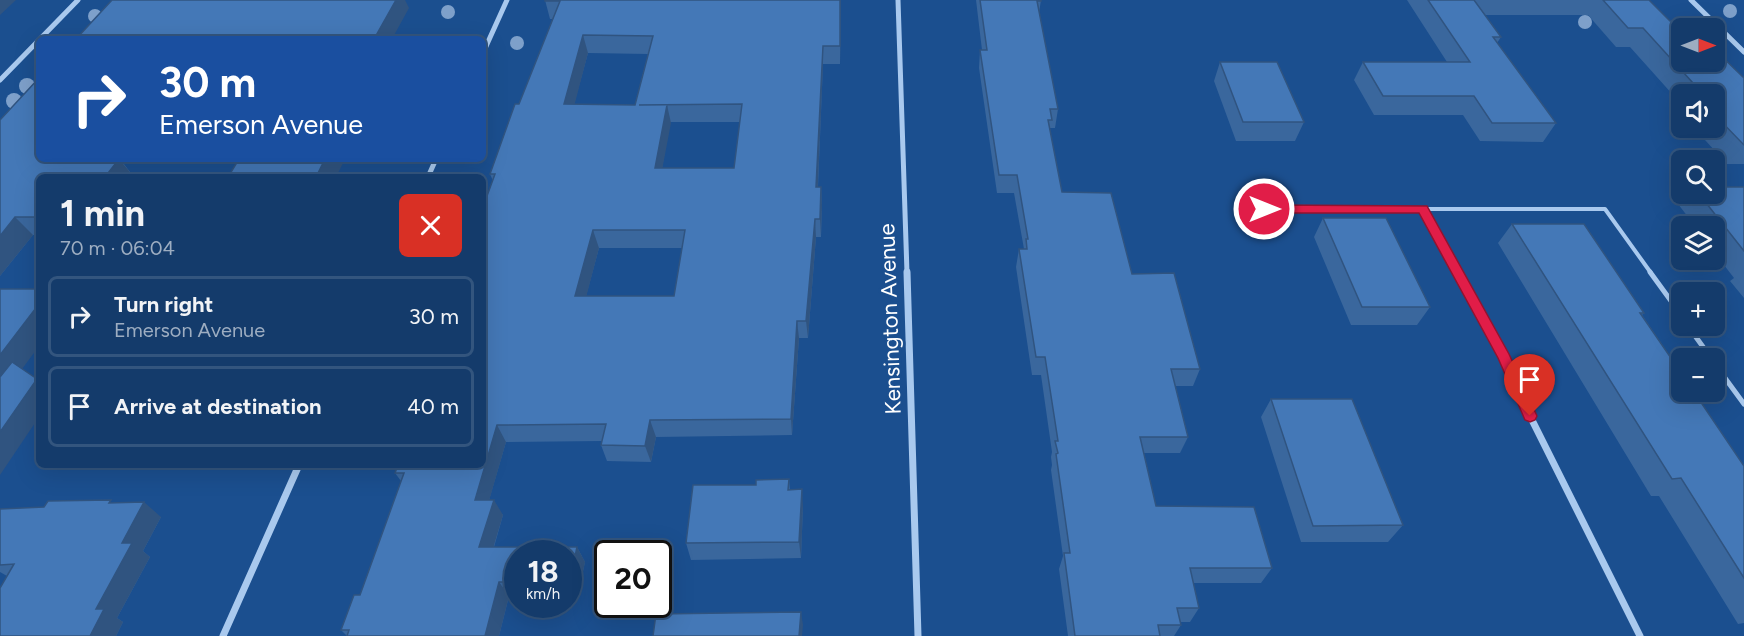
<!DOCTYPE html>
<html lang="en">
<head>
<meta charset="utf-8">
<style>
  body { margin:0; font-family:Figtree,sans-serif; background:#1d4271; color:#f1f3f6; height:100vh; display:flex; flex-direction:column; font-size:22px; white-space:nowrap }
  * { box-sizing:border-box; margin:0 }
  p { font-size:20px; color:#9dadc1 }
  .icon { flex:none; width:33px; height:33px; fill:none; stroke:currentColor; stroke-width:2; stroke-linecap:round; stroke-linejoin:round }
  .map { position:relative; flex:1; overflow:hidden }
  .details { position:absolute; left:36px; top:174px; width:450px; height:294px; display:flex; flex-direction:column; background:#143b6b; border-radius:9px; box-shadow:0 6px 24px #0002,0 0 0 2px #33557e }
  .details>* { flex:none }
  .top-card { position:absolute; left:36px; top:36px; width:450px; height:126px; border-radius:9px; box-shadow:0 6px 24px #0002,0 0 0 2px #33557e; background:#1a4fa0; color:#fff; overflow:hidden }
  .needle { width:39px; rotate:90deg }
  .buttons { position:absolute; left:1671px; top:18px; display:grid; gap:12px }
  .buttons a { display:grid; place-items:center; width:54px; height:54px; border-radius:9px; background:#143b6b; box-shadow:0 6px 24px #0002,0 0 0 2px #33557e; font-size:30px }
  .speed { position:absolute; left:504px; top:540px; display:flex; gap:12px; font-size:30px; font-weight:700; text-align:center }
  .speed>* { display:grid; place-content:center; width:78px; height:78px; border-radius:50%; background:#143b6b; box-shadow:0 6px 24px #0002,0 0 0 2px #33557e; line-height:1 }
  .speed small { font-size:15px; font-weight:400 }
  .speed .limit { border:3px solid #111; border-radius:9px; background:#fff; color:#111 }
  .pin { position:absolute; display:grid; place-items:center; width:51px; height:51px; color:#fff; margin:-62px -26px; border-radius:50% 50% 50% 0; rotate:-45deg; box-shadow:0 0 6px #0007 }
  .pin .icon { rotate:45deg }
  .me { position:absolute; width:66px; margin:-33px; rotate:90deg; stroke-linejoin:round; filter:drop-shadow(0 0 4px #0008) }
  .turn { display:flex; align-items:center; gap:21px; height:126px; padding:0 24px; font-size:27px }
  .turn .icon { width:78px; height:78px; stroke-width:2.5 }
  .turn b { display:block; font-size:42px; line-height:51px }
  .round { display:grid; place-items:center; flex:none; width:63px; height:63px; border-radius:9px; background:#1d4271 }
  .head { display:flex; align-items:center; justify-content:space-between; height:102px; padding:0 24px }
  h1 { font-size:36px; font-weight:700; line-height:45px }
  ul { padding:0; list-style:none }
  li { display:flex; align-items:center; gap:18px; height:81px; margin:0 12px 9px; padding:0 12px; border:3px solid #33557e; border-radius:9px }
  li div { flex:1 }
  li b { display:block; font-size:22px }
  li em { font-style:normal }
  .map>svg:first-child { display:block }
</style>
</head>
<body>
<div class="map">
<svg width="1744" height="636" viewBox="0 0 1744 636">
  <rect width="100%" height="100%" fill="#1b4f8f"/>
  <g fill="none" stroke-linecap="round" stroke-linejoin="round">
    <!-- service-far1 -->
    <path stroke="#a9c9ee" stroke-width="4" d="M1264,209H1605L1651,273"/>
    <!-- service -->
    <path stroke="#a9c9ee" stroke-width="5" d="M1650,272L1682,316
      M1688,326L1711,358
      M1714,363L1744,404"/>
    <!-- minor-far1 -->
    <path stroke="#a9c9ee" stroke-width="5" d="M898,0L907,273
      M1691,0L1744,52
      M40,39L78,0
      M483,53L507,0
      M0,80L39,40
      M428,177L436,159
      M1423,209L1458,273"/>
    <!-- minor -->
    <path stroke="#a9c9ee" stroke-width="7" d="M907,272L918,636
      M1458,272L1505,358L1530,416L1640,636
      M223,636L299,465"/>
  </g>
  <!-- trees -->
  <g fill="#7ea0ca">
    <circle cx="1730" cy="11" r="7"/>
    <circle cx="448" cy="12" r="7"/>
    <circle cx="95" cy="16" r="7"/>
    <circle cx="1585" cy="22" r="7"/>
    <circle cx="517" cy="43" r="7"/>
    <circle cx="27" cy="86" r="8"/>
    <circle cx="14" cy="101" r="8"/>
  </g>
  <!-- wall -->
  <path fill="#3a679d" fill-rule="evenodd" d="M545,0H841L840,64H823L818,187H821L822,205L821,237H816L808,338H799L792,435L656,437L651,462L607,461L601,445L602,441L506,442L489,500L503,515L494,547H577L585,562L578,595H568V554H518V596H509L499,636H347L341,630L360,595L401,481L395,473L396,470L391,465H483L493,181L490,174L519,104L553,19H550ZM588,53L648,54L635,105L574,104ZM670,122H740L734,168H662ZM599,248H682L674,296H586Z
    M976,0H1041L1039,13L1058,109L1055,128H1050V130L1062,192L1132,274L1200,369L1193,386H1175L1188,437L1180,453H1144L1156,506L1272,568L1261,583H1193L1199,608L1190,622H1180L1181,625L1174,636H1068L1059,569L1063,556L1051,470L1052,465L1051,457L1052,452L1041,375H1032L1016,267L1019,249H1024L1014,193H997L979,68L980,50H982Z
    M1407,0H1649L1670,21L1744,78V164H1727L1694,128H1714V94H1682V105L1630,47H1616L1588,15H1485L1501,37L1497,43L1556,123L1543,142L1480,141L1463,115H1374L1354,80L1363,62H1447Z
    M1220,62L1304,122L1295,141H1236L1214,81Z
    M0,120L39,159H120L134,177H39V235H33L0,276Z
    M1744,187V298L1730,281L1734,278L1714,252V226H1695L1678,204L1688,194H1714Z
    M1323,218L1430,307L1417,325H1351L1314,237Z
    M1512,224L1644,313L1642,315L1744,466V623L1738,624L1659,496H1651L1498,243Z
    M1271,399L1403,525L1388,542H1301L1261,417Z
    M789,479L790,490L803,506L801,558L691,560L686,543L756,485Z
    M114,503L161,517L143,551L150,557L117,618L123,622L116,636H0L7,576L0,572V509L44,507Z"/>
  <!-- shaded-wall -->
  <path fill="#305480" d="M0,0H16L0,15Z
    M396,0H405L409,8L392,39H374Z
    M840,0H841L840,64Z
    M583,35L588,53L570,122L564,104Z
    M823,46V64L817,205L816,187Z
    M667,105L671,123L659,186L655,168Z
    M119,159L134,177H105Z
    M325,159H345L336,177H316Z
    M821,187L822,205L821,237L820,219Z
    M15,217L33,235L0,276V236Z
    M815,219L816,237L808,338L806,321Z
    M593,230L599,248L582,313L575,296Z
    M39,304V346L8,388L0,381V355Z
    M797,321L799,338L792,435L791,419Z
    M37,379L39,381V417L0,475V432Z
    M650,420L656,437L651,462L645,446Z
    M497,425L506,442L485,515L475,500Z
    M802,489L803,506L801,558L799,542Z
    M494,500L503,515L489,562L479,547Z
    M144,502L161,517L143,551L150,557L117,618L123,622L116,636H90L96,609L122,543Z
    M577,547L585,562L578,595L570,581Z
    M499,582L509,596L499,636H485Z
    M801,612L803,625L802,636H799Z"/>
  <!-- building -->
  <path fill="#4478b7" stroke="#305480" stroke-width="1.5" fill-rule="evenodd" d="M112,0H396L374,39H76Z
    M545,0H840V46H823L816,187H821L820,219H815L806,321H797L791,419L650,420L645,446L601,445L606,424L497,425L475,500H494L479,547H577L570,581H568V554H518V582H499L485,636H347L349,630H341L354,595H360L404,473H395L398,465H483V207L495,174H490L515,104H519L560,1H545ZM583,35L653,36L635,105L564,104ZM742,104L734,168H655L667,105H639ZM593,230H685L674,296H575Z
    M980,0H1041V1H1037L1058,109H1050L1052,120H1048L1062,192L1111,193L1132,274L1174,273L1200,369H1171L1188,437H1140L1156,506L1254,507L1272,568H1190L1199,608H1177L1181,625H1158L1160,636H1075L1064,553H1070L1056,454L1058,453L1055,441H1058L1045,357H1036L1019,249H1027L1026,239H1028L1017,175H999L980,50H987Z
    M1428,0H1474L1501,37H1493L1556,123H1492L1474,96H1383L1363,62H1470Z
    M1603,0H1649L1670,21H1683L1691,28H1682V62H1714V49L1744,78V145L1714,114V94H1697H1703L1643,28H1628Z
    M1220,62H1277L1304,122H1243Z
    M39,78V159H119L105,177H39V217H15L0,236V120Z
    M239,159H325L316,177H228Z
    M1714,187H1744V251L1699,194H1714Z
    M1323,218H1386L1430,307H1362Z
    M1512,224H1584L1644,313H1640L1682,374V392H1694L1744,466V578L1681,478L1672,479Z
    M0,289H39V304L0,355Z
    M12,362L37,379L0,432V377Z
    M1271,399H1352L1403,525L1313,526Z
    M789,479L788,490L802,489L799,542L686,543L693,485H756V480Z
    M111,500L109,503L144,502L122,543H132L96,609H104L90,636H0V588L14,564L0,565V509L44,507L48,501Z
    M801,612L799,636H653L656,614Z"/>
  <!-- route -->
  <path fill="#e11d48" stroke="#92132f" stroke-width="1.5" d="M1264,205L1427,206L1509,354L1537,416L1535,420L1530,422L1525,420L1498,358L1419,213H1264L1258,209Z"/>
  <g text-anchor="middle" dominant-baseline="central" stroke-width="5" stroke-linejoin="round" paint-order="stroke">
    <!-- street labels -->
    <g font-size="22" fill="#fff" stroke="#1b4f8f">
      <text transform="translate(890 319) rotate(-92)">Kensington Avenue</text>
    </g>
  </g>
</svg>
<div class="buttons">
<a><svg class="needle" viewBox="-14 -14 28 28"><path d="M0-13l5 13h-10z" fill="#e53935"/><path d="M0 13l5-13h-10z" fill="#9dadc1"/></svg></a>
<a><svg class="icon" aria-label="sound" viewBox="0 0 24 24"><path d="M4 9h4l5-4v14l-5-4H4zM17 9q2 3 0 6"/></svg></a>
<a><svg class="icon" aria-label="search" viewBox="0 0 24 24"><circle cx="10" cy="10" r="6"/><path d="M15 15l6 6"/></svg></a>
<a><svg class="icon" aria-label="layers" viewBox="0 0 24 24"><path d="M12 4l9 5-9 5-9-5zM3 14l9 5 9-5"/></svg></a>
<a>+</a>
<a>−</a>
</div>
<div class="speed"><div>18<small>km/h</small></div><div class="limit">20</div></div>
<div class="pin" style="left:1530px;top:416px;background:#d93025"><svg class="icon" aria-label="arrive" viewBox="0 0 24 24"><path d="M6 21V4h12l-3 4 3 4H6"/></svg></div>
<svg class="me" style="left:1264px;top:209px" viewBox="-20 -20 40 40"><circle r="17" fill="#e11d48" stroke="#fff" stroke-width="3"/><path d="M0-11L8 9 0 5-8 9z" fill="#fff"/></svg>
<div class="top-card">
<div class="turn"><svg class="icon" aria-label="right" viewBox="0 0 24 24"><path d="M7 20v-9h11M14 6l5 5-5 5"/></svg><div><b>30 m</b>Emerson Avenue</div></div>
</div>
<section class="details">
<div class="head"><div><h1>1 min</h1><p>70 m · 06:04</p></div><a class="round" style="background:#d93025;color:#fff"><svg class="icon" aria-label="close" viewBox="0 0 24 24"><path d="M6 6l12 12M18 6L6 18"/></svg></a></div>
<ul>
<li><svg class="icon" aria-label="right" viewBox="0 0 24 24"><path d="M7 20v-9h11M14 6l5 5-5 5"/></svg><div><b>Turn right</b><p>Emerson Avenue</p></div><em>30 m</em></li>
<li><svg class="icon" aria-label="arrive" viewBox="0 0 24 24"><path d="M6 21V4h12l-3 4 3 4H6"/></svg><div><b>Arrive at destination</b></div><em>40 m</em></li>
</ul>
</section>
</div>
</body>
</html>
